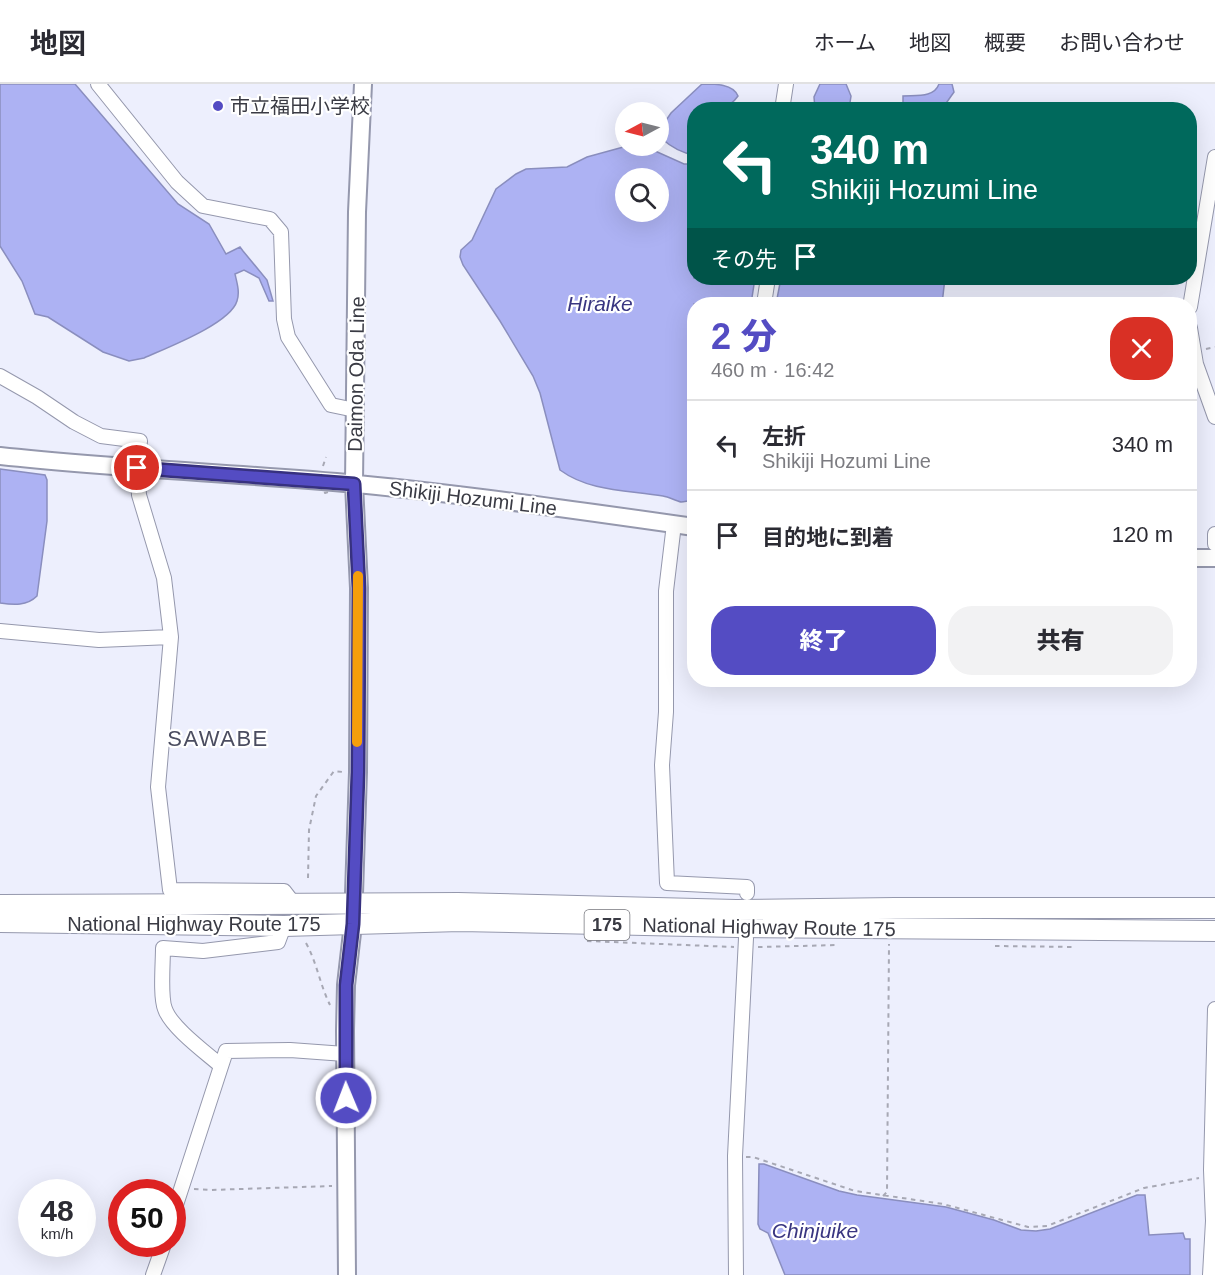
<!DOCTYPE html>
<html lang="ja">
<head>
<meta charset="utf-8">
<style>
  body { margin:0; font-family:Arial,"Noto Sans JP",sans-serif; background:#f2f2f3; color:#2b2b33; height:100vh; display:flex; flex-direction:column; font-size:22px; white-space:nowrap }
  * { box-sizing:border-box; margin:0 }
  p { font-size:20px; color:#7c7c81 }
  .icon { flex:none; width:33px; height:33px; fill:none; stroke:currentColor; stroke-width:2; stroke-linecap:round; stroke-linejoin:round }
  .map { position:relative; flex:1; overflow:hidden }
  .panel { position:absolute; left:687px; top:213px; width:510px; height:390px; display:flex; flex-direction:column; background:#fff; border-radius:24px; box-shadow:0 6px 24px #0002 }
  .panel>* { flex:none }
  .banner { position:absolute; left:687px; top:18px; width:510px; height:183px; border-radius:24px; box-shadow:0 6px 24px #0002; background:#00695c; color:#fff; overflow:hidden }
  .needle { width:39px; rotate:263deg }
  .buttons { position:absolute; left:615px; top:18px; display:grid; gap:12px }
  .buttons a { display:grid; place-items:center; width:54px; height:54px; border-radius:50%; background:#fff; box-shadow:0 6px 24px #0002; font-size:30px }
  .speed { position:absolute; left:18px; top:1095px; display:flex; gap:12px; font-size:30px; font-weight:700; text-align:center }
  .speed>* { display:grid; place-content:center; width:78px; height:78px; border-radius:50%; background:#fff; box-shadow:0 6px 24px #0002; line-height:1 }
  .speed small { font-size:15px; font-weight:400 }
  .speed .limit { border:9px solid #d22; background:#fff; color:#111 }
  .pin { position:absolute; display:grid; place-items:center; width:51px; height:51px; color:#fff; margin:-26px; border:3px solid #fff; border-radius:50%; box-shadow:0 2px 6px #0007 }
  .me { position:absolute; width:66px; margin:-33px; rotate:359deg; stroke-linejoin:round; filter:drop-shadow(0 0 4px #0008) }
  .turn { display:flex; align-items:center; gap:21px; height:126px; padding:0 24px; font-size:27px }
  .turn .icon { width:78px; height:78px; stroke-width:2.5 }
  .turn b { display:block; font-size:42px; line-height:51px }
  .then { display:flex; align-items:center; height:57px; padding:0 24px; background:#0003; gap:12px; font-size:22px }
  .round { display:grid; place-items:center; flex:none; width:63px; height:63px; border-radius:24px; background:#f2f2f3 }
  .head { display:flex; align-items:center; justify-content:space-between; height:102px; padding:0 24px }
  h1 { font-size:36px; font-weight:800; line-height:45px; color:#544cc3 }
  .cta { display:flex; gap:12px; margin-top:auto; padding:12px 24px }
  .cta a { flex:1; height:69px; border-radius:24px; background:#544cc3; color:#fff; font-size:24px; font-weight:800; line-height:69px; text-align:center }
  .cta a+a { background:#f2f2f3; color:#2b2b33 }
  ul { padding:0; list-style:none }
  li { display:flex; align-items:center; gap:18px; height:90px; padding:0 24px; border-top:2px solid #e1e1e2 }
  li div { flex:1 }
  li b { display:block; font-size:22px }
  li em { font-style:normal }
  header { display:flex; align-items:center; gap:36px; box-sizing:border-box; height:84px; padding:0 30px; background:#fff; border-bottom:2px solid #e1e1e2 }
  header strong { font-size:28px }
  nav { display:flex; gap:33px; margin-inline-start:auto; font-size:21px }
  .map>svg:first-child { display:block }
</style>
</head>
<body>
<header>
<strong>地図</strong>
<nav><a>ホーム</a><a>地図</a><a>概要</a><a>お問い合わせ</a></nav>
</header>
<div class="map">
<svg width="1215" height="1191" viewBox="0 0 1215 1191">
  <rect width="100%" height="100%" fill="#edeffd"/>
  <!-- water -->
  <path fill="#adb2f3" stroke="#8a8ebe" stroke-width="1.5" fill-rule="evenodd" d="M0,0H75L178,120L209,140L226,170L240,163L243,167L267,196L273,217H269L259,194L244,186L235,190C237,199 240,208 237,217C230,240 166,264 144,274L129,277L103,268L48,233L35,230L22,197L0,162Z
    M702,0C716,0 733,0 738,12C727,28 711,26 694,26L693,45L694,48V71C682,69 671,63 661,54L660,45L671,29Z
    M820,0H846L851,12L849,25H815L814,13Z
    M939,0H952L954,8L942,25H881L901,22L903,20V12C916,11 934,14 939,0Z
    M627,62H644L684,80H694V194H755L751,220H694V418C688,415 687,418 681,418C676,417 669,413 663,412C628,406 590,408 560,386L540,309L533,292L500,237L463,181L460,173L461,166L472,156L496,105L516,90L526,85L567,83L587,73ZM658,94V128H626V94Z
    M781,194H945L942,220H776Z
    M0,385L45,391L47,396V437L37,512C27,522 14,521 0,519Z
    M759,1080H764L839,1107L857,1111L946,1123L994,1136L1021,1146L1036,1147L1050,1145L1137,1111H1145L1149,1151L1183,1149L1185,1155H1190V1191H785L768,1149L760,1145L758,1140Z"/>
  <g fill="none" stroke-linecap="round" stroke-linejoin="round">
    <!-- minor casing -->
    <g stroke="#9598ad" stroke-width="16">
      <path id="minor" d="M98,0L177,98L203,122L270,135L281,148L284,235L288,253L331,321L355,326
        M782,26L786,0
        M764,220L768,194
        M1190,223L1215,73
        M1190,244L1196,280L1215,333
        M0,292L37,313L74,338L101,352L140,357L137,384L139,411L164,494L171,553L158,703L170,806L284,807L294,820
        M674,440L666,507V628L662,681L667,799L747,803V809
        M1215,450V460
        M0,547L99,556L171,553
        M220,981C205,968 171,943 165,925C160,913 163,879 163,864L203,867L278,858L284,842
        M172,1133L226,967L290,966L345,970
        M153,1191L164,1160
        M736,1191L735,1072L746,854
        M1210,1191L1213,1137L1211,1086L1215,925"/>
    </g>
    <!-- major casing -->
    <g stroke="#9598ad" stroke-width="20">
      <path id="major" d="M0,372C119,385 238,389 357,400C470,411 582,427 694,443
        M1190,474H1215
        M347,1191L345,947L346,901L353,840L358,688L359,504L354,400L357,128L363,0"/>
    </g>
    <!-- highway casing -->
    <g stroke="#9598ad" stroke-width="22">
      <path id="highway" d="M0,821L458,819L736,826L895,824H1215
        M0,838L284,842L460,837L736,843L1215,847"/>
    </g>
    <!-- path -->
    <path stroke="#a7a8b4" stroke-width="2" stroke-dasharray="4.5 4.5" stroke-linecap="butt" d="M1206,265L1215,263
      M323,382L326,373
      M308,794L309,746L316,712L334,687L343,688
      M587,857L734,863
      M306,859C317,879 320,901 330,921
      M995,862L1076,863
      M758,863L839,861
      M746,1073H753L855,1107L943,1120L1028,1143L1047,1142L1144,1104L1199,1094
      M194,1105L210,1106L332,1102
      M883,1112L887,1108L889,860"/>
    <!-- minor -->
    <use href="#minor" stroke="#fff" stroke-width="14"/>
    <!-- major -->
    <use href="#major" stroke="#fff" stroke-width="16"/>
    <!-- highway -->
    <use href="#highway" stroke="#fff" stroke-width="20"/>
    <!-- path-bridge -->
    <path stroke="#a7a8b4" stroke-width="2" stroke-dasharray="4.5 4.5" stroke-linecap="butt" d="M321,390L325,409L328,408"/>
  </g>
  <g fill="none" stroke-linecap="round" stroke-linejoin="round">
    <!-- route casing -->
    <g stroke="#37317f" stroke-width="15">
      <path id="route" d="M137,384L354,400L359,504L358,688L353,840L346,901V1014"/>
    </g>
    <!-- route -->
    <use href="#route" stroke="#544cc3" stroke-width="10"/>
    <!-- slow -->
    <path stroke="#f59e0b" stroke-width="10" d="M357,658L358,492"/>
  </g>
  <!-- markers -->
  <circle fill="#544cc3" stroke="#fff" stroke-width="2" cx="218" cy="22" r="6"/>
  <g text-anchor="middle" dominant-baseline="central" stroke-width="4.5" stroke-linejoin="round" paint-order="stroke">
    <!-- shield labels -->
    <rect fill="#fff" stroke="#75767c" stroke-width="1.5" x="584.5" y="826" width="45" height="30" rx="4.5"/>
    <g font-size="18" font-weight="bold" fill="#3a3b44">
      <text x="607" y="841">175</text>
    </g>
    <!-- poi labels -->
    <g font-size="20" fill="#3a3b44" stroke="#fff" text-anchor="start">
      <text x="230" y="22">市立福田小学校</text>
    </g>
    <!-- street labels -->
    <g font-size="20" fill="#3a3b44" stroke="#fff">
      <text transform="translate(356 290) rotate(-89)">Daimon Oda Line</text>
      <text transform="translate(473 414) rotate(7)">Shikiji Hozumi Line</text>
      <text x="194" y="840">National Highway Route 175</text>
      <text transform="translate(769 843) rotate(1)">National Highway Route 175</text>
    </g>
    <!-- water labels -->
    <g font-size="21" font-style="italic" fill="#393681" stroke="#fff">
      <text x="600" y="219">Hiraike</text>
      <text x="815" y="1146">Chinjuike</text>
    </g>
    <!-- quarter labels -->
    <g font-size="22" letter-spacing="1.5" fill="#4b4d60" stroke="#fff">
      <text x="218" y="654">SAWABE</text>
    </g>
  </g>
</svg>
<div class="buttons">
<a><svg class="needle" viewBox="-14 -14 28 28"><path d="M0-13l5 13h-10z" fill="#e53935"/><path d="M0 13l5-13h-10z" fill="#7c7c81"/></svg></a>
<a><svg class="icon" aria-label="search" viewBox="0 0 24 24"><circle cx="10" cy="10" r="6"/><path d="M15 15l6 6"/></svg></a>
</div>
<div class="speed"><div>48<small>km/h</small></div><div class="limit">50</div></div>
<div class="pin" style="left:137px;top:384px;background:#d93025"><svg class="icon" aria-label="arrive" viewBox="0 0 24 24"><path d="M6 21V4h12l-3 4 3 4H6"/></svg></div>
<svg class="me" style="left:346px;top:1014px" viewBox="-20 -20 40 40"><circle r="17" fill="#544cc3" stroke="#fff" stroke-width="3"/><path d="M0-11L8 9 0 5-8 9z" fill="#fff"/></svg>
<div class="banner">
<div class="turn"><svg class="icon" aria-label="left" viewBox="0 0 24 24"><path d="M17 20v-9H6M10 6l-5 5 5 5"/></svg><div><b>340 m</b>Shikiji Hozumi Line</div></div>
<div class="then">その先<svg class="icon" aria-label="arrive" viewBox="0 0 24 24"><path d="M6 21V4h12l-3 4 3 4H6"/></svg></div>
</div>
<section class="panel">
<div class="head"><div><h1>2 分</h1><p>460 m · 16:42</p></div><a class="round" style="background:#d93025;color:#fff"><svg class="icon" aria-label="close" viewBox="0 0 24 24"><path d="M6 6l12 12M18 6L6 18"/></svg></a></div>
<ul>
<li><svg class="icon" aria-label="left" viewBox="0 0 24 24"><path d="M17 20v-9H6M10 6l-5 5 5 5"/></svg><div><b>左折</b><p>Shikiji Hozumi Line</p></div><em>340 m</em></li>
<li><svg class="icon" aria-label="arrive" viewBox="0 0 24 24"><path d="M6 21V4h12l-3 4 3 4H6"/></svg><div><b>目的地に到着</b></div><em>120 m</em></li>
</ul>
<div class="cta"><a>終了</a><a>共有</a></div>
</section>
</div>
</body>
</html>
